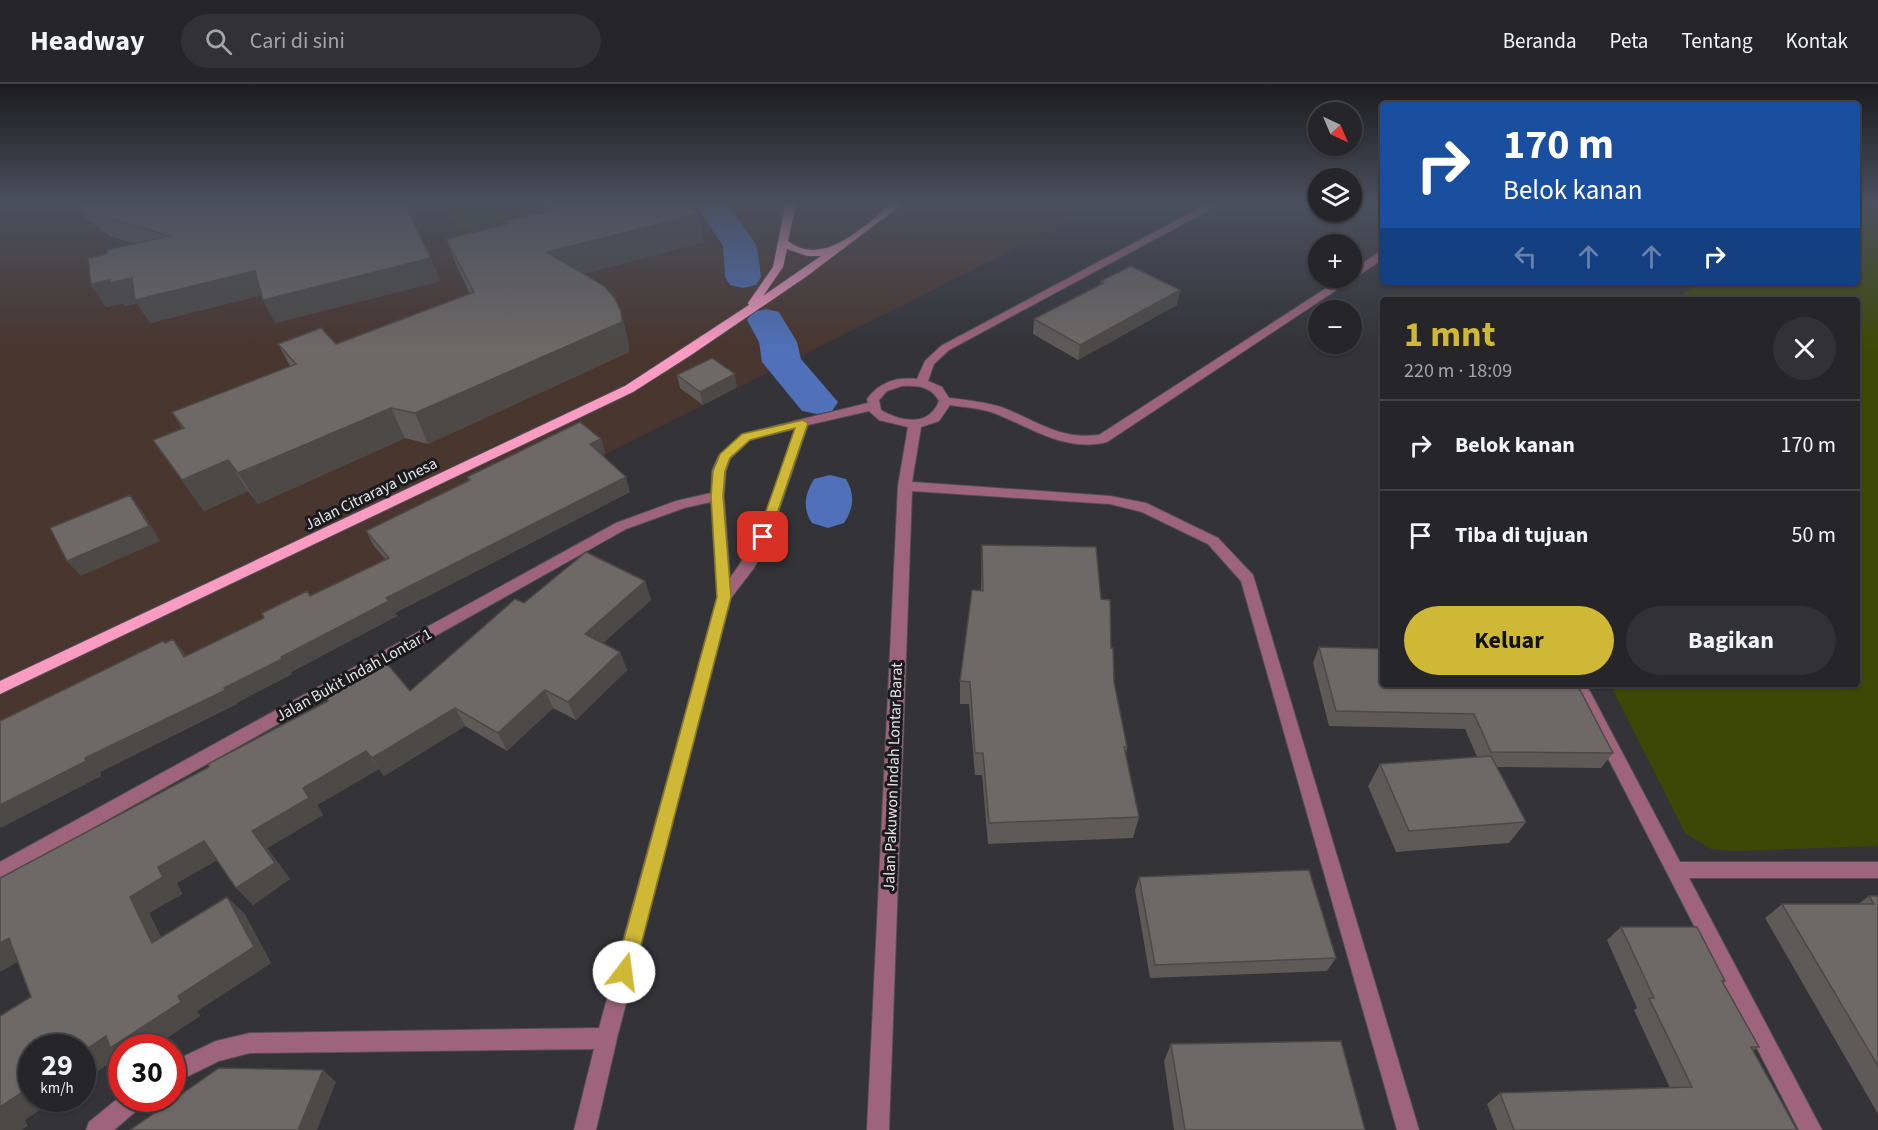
<!DOCTYPE html>
<html lang="id">
<head>
<meta charset="utf-8">
<style>
  body { margin:0; font-family:"Source Sans 3",sans-serif; background:#323236; color:#f1f3f6; height:100vh; display:flex; flex-direction:column; font-size:22px; white-space:nowrap }
  * { box-sizing:border-box; margin:0 }
  p { font-size:20px; color:#a4a5a8 }
  .icon { flex:none; width:33px; height:33px; fill:none; stroke:currentColor; stroke-width:2; stroke-linecap:round; stroke-linejoin:round }
  .map { position:relative; flex:1; overflow:hidden }
  .details { position:absolute; left:1380px; top:213px; width:480px; height:390px; display:flex; flex-direction:column; background:#26262a; border-radius:6px; box-shadow:0 2px 4px #0004,0 0 0 2px #424347 }
  .details>* { flex:none }
  .hud { position:absolute; left:1380px; top:18px; width:480px; height:183px; border-radius:6px; box-shadow:0 2px 4px #0004,0 0 0 2px #424347; background:#1a4fa0; color:#fff; overflow:hidden }
  .needle { width:39px; rotate:136deg }
  .tools { position:absolute; left:1308px; top:18px; display:grid; gap:12px }
  .tools a { display:grid; place-items:center; width:54px; height:54px; border-radius:50%; background:#26262a; box-shadow:0 2px 4px #0004,0 0 0 2px #424347; font-size:30px }
  .speed { position:absolute; left:18px; top:950px; display:flex; gap:12px; font-size:30px; font-weight:700; text-align:center }
  .speed>* { display:grid; place-content:center; width:78px; height:78px; border-radius:50%; background:#26262a; box-shadow:0 2px 4px #0004,0 0 0 2px #424347; line-height:1 }
  .speed small { font-size:15px; font-weight:400 }
  .speed .limit { border:9px solid #d22; background:#fff; color:#111 }
  .pin { position:absolute; display:grid; place-items:center; width:51px; height:51px; color:#fff; margin:-26px; border-radius:12px; box-shadow:0 3px 9px #0006 }
  .me { position:absolute; width:66px; margin:-33px; rotate:15deg; stroke-linejoin:round; filter:drop-shadow(0 0 4px #0008) }
  .turn { display:flex; align-items:center; gap:21px; height:126px; padding:0 24px; font-size:27px }
  .turn .icon { width:78px; height:78px; stroke-width:2.5 }
  .turn b { display:block; font-size:42px; line-height:51px }
  .lanes { display:flex; align-items:center; height:57px; padding:0 24px; background:#0003; justify-content:center; gap:30px; direction:ltr }
  .lanes .off { opacity:.35 }
  .round { display:grid; place-items:center; flex:none; width:63px; height:63px; border-radius:32px; background:#323236 }
  .head { display:flex; align-items:center; justify-content:space-between; height:102px; padding:0 24px }
  h1 { font-size:36px; font-weight:700; line-height:45px; color:#d0b837 }
  .button { display:flex; gap:12px; margin-top:auto; padding:12px 24px }
  .button a { flex:1; height:69px; border-radius:36px; background:#d0b837; color:#111; font-size:24px; font-weight:700; line-height:69px; text-align:center }
  .button a+a { background:#323236; color:#f1f3f6 }
  ul { padding:0; list-style:none }
  li { display:flex; align-items:center; gap:18px; height:90px; padding:0 24px; border-top:2px solid #424347 }
  li div { flex:1 }
  li b { display:block; font-size:22px }
  li em { font-style:normal }
  header { display:flex; align-items:center; gap:36px; box-sizing:border-box; height:84px; padding:0 30px; background:#26262a; border-bottom:2px solid #424347 }
  header strong { font-size:28px }
  nav { display:flex; gap:33px; margin-inline-start:auto; font-size:21px }
  .search { width:420px; height:54px; background:#323236; display:flex; align-items:center; gap:15px; box-sizing:border-box; padding:0 21px; border-radius:33px; color:#a4a5a8; font-size:22px }
  .map>svg:first-child { display:block }
</style>
</head>
<body>
<header>
<strong>Headway</strong>
<div class="search"><svg class="icon" aria-label="search" viewBox="0 0 24 24"><circle cx="10" cy="10" r="6"/><path d="M15 15l6 6"/></svg>Cari di sini</div>
<nav><a>Beranda</a><a>Peta</a><a>Tentang</a><a>Kontak</a></nav>
</header>
<div class="map">
<svg width="1878" height="1046" viewBox="0 0 1878 1046">
  <rect width="100%" height="100%" fill="#333338"/>
  <!-- education -->
  <path fill="#49362f" d="M0,118H1108L0,674Z"/>
  <!-- green -->
  <path fill="#3e4806" d="M443,118H578L460,147Z
    M1857,118H1878V762L1736,767L1711,765L1685,749L1610,600H1857V216H1676L1700,198H1857Z"/>
  <g fill="none" stroke-linecap="round" stroke-linejoin="round">
    <!-- river -->
    <path fill="#5070b9" fill-rule="evenodd" d="M694,118H726L757,162L761,193L756,201L743,204L730,201L725,193L723,162Z
      M766,225L779,228L797,258L801,275L838,318L832,327L817,330L802,327L762,278L759,258L747,236L753,228Z
      M830,391L846,395C855,410 854,424 844,439L828,444L812,439C802,424 805,410 814,395Z"/>
    <!-- minor casing -->
    <g stroke="#505054" stroke-width="2">
      <path id="minor" d="M1211,118H1224L949,266L934,280L928,297L942,303L949,314C967,316 984,318 1001,323C1036,336 1058,356 1099,351L1342,194H1352V187L1379,168L1383,167V175L1107,358C1063,369 1030,342 991,328C978,324 963,323 950,321L939,337L921,343L912,398L1110,412L1146,419L1218,454L1253,491L1419,1046H1397L1241,497L1208,460L1142,428L1110,420L912,407L889,1046H867L898,402L908,343L879,336L869,327L808,341L770,453L754,484L731,514L617,954L596,1046H574L594,965L250,969L219,977L172,1000V978L216,957L250,949L599,944L717,513L711,418L684,424L626,445L0,796V778L616,439L676,417L711,409L712,387L718,373L742,350L868,319L867,315C880,298 896,293 917,295L925,277L941,262ZM902,302C917,301 931,302 939,317C929,343 901,338 881,326L879,316L887,307ZM795,345C776,396 763,451 730,494L724,412L726,387L730,375L750,356Z
        M1570,600H1586L1680,778H1878V794H1689L1822,1046H1799Z
        M122,1011V1014H145L142,1022L114,1046H86L89,1038Z"/>
    </g>
    <!-- major casing -->
    <g stroke="#505054" stroke-width="2">
      <path id="major" d="M786,118H796L788,157C824,185 866,140 894,118H905L807,192L691,271L633,308L0,610V597L625,302L749,221L748,219L773,183ZM787,165L807,172H821L763,212L783,183Z"/>
    </g>
    <!-- minor -->
    <use href="#minor" fill="#9e647b" fill-rule="evenodd"/>
    <!-- major -->
    <use href="#major" fill="#fa9bc1" fill-rule="evenodd"/>
  </g>
  <!-- wall -->
  <path fill="#5f5958" d="M77,118H403L440,197L275,239L261,211L150,239L137,219L125,222L123,219L106,223L91,200L107,170L135,160L110,152L88,136Z
    M578,120L699,130L704,158L583,190L621,227L628,257L629,268L428,360L405,354L258,420L248,407L204,427L153,356L182,344L172,328L290,282L278,260H336L470,210L457,183L446,155L506,141L505,137L551,127L549,121Z
    M1101,197L1177,221L1078,276L1033,250L1034,235L1101,200Z
    M677,291L737,303L703,321L680,304Z
    M601,355L605,370L602,371L630,408L395,529L397,532L291,588L292,590L236,619L237,620L100,688L101,692L0,744L165,559L186,572L386,476L374,462L366,447L469,397L467,393Z
    M982,461L1101,515L1111,564L1114,598L1127,663L1126,670L1139,733L1133,754L988,760L982,691H975L969,620H960V597L981,507Z
    M645,497L651,516L603,559L620,568L627,586L576,636L553,624L507,667L465,642L384,692L379,685L317,721L323,731L267,764L290,795L253,821L217,776L177,799L182,810L149,829L161,853L244,829L271,879L197,927L200,932L122,971L82,997V963L25,1036L27,1042L21,1046L31,913L410,607L524,519Z
    M1319,563L1613,669L1601,684L1496,683L1526,738L1509,759L1396,768L1368,702L1380,680L1477,673L1465,645L1329,642L1313,579Z
    M1139,793L1336,874L1327,887L1150,894L1135,806Z
    M1869,812H1878V1030L1765,834L1782,820H1858Z
    M1621,843L1725,897L1723,899L1759,963L1753,967L1797,1046H1497L1487,1020L1500,1009L1670,1004L1634,926L1637,924L1607,856Z
    M1171,960L1365,1046H1174L1164,977Z"/>
  <!-- shaded-wall -->
  <path fill="#4d4947" d="M699,130L704,158L556,197L547,168Z
    M431,174L440,197L275,239L263,216Z
    M255,187L267,210L150,239L137,219L125,222L123,219L106,223L91,200L110,196Z
    M1180,206L1177,221L1078,276L1080,261Z
    M621,227L628,257L629,268L428,360L415,329Z
    M735,290L737,303L703,321L700,308Z
    M391,324L405,354L258,420L238,389Z
    M601,355L605,370L595,375L590,360Z
    M228,376L248,407L204,427L182,396Z
    M626,393L630,408L395,529L397,532L291,588L281,573L386,514Z
    M130,411L142,427L160,457L81,492L67,477Z
    M645,497L651,516L592,569L585,550Z
    M173,555L185,570L196,588L184,573Z
    M620,568L627,586L576,636L568,618Z
    M282,575L292,590L236,619L237,620L100,688L101,692L0,744V721L85,674Z
    M545,606L553,624L507,667L498,649Z
    M455,624L465,642L384,692L372,674Z
    M366,667L379,685L317,721L323,731L267,764L290,795L253,821L236,804L252,747L303,704Z
    M204,757L221,774L177,799L182,810L149,829L172,874L152,859L130,813L158,783Z
    M227,813L244,829L271,879L197,927L200,932L154,963H122L121,971L82,997V968L106,952L178,912Z
    M9,854L32,870L0,888V859Z
    M323,986L336,998L317,1046H298Z
    M32,1002V1014H58L25,1036L27,1042L21,1046H0V1023Z"/>
  <!-- building -->
  <path fill="#6e6866" stroke="#4d4947" stroke-width="1.5" d="M80,118H403L431,174L263,216L255,187L135,216L132,194L110,199V196L91,200L88,174L107,170V166L169,152L96,130Z
    M563,118H577L578,120L586,118H688L699,130L547,168L604,202L614,213L621,227L622,238L415,329L391,324L238,389L228,376L182,396L153,356L184,344L172,328L296,280L278,260L321,244L336,260L474,208L446,155L507,140L505,137L552,126L549,121Z
    M1131,182L1180,206L1080,261L1034,235L1104,199L1101,197Z
    M712,274L735,290L700,308L677,291Z
    M580,338L601,355L590,360L626,393L386,514L389,517L281,573L282,575L224,604L226,606L85,674L86,677L0,721V637L163,557L165,559L173,555L184,573L264,534L262,529L307,507L310,512L389,474L366,447L470,396L467,393Z
    M130,411L149,442L67,477L50,444Z
    M982,461L1096,463L1101,515L1110,516L1111,564H1113L1114,598L1127,663H1124L1139,733L989,739L983,669H975L970,598L960,597L972,506L983,507Z
    M586,468L645,497L585,550L620,568L568,618L545,606L498,649L455,624L372,674L366,667L303,704L309,714L252,747L275,779L236,804L204,757L158,783L163,793L130,813L152,859L227,813L254,863L178,912L181,918L110,964L106,952L82,968V963H32V1002L0,1023V932L31,913L9,854L0,859V794L209,683L208,680L328,617L323,610L384,576L410,607L515,515L524,519Z
    M1319,563L1383,565V600H1572L1575,604H1579L1613,669L1491,668L1474,630L1336,627Z
    M1491,672L1526,738L1409,747L1380,680Z
    M1309,786L1336,874L1155,881L1139,793Z
    M1869,812H1878V982L1782,820H1874Z
    M1621,843H1697L1725,897H1722L1759,963H1751L1797,1046H1514L1500,1009L1692,1003L1649,914H1654Z
    M1341,957L1365,1046H1185L1171,960Z
    M219,984L323,986L298,1046H130Z"/>
  <!-- sky -->
  <linearGradient id="sky" x2="0" y2="1"><stop stop-color="#1c1c1f"/><stop offset="0.45" stop-color="#4a505e"/><stop offset="1" stop-color="#4a505e" stop-opacity="0"/></linearGradient>
  <rect width="1878" height="265" fill="url(#sky)"/>
  <!-- route -->
  <path fill="#d0b837" stroke="#877824" stroke-width="1.5" d="M803,336L808,339L768,456L763,457L757,453L795,344L750,356L730,374L725,387L723,412L731,513L634,888L631,894L624,897L618,894L615,888L717,513L711,412L713,387L720,370L742,350Z"/>
  <g text-anchor="middle" dominant-baseline="central" stroke-width="6" stroke-linejoin="round" paint-order="stroke">
    <!-- street labels -->
    <g font-size="16" fill="#e6e6e9" stroke="#1b1b1d">
      <text transform="translate(371 410) rotate(-26)">Jalan Citraraya Unesa</text>
      <text transform="translate(354 591) rotate(-29)">Jalan Bukit Indah Lontar 1</text>
      <text transform="translate(893 693) rotate(-88)">Jalan Pakuwon Indah Lontar Barat</text>
    </g>
  </g>
</svg>
<div class="tools">
<a><svg class="needle" viewBox="-14 -14 28 28"><path d="M0-13l5 13h-10z" fill="#e53935"/><path d="M0 13l5-13h-10z" fill="#a4a5a8"/></svg></a>
<a><svg class="icon" aria-label="layers" viewBox="0 0 24 24"><path d="M12 4l9 5-9 5-9-5zM3 14l9 5 9-5"/></svg></a>
<a>+</a>
<a>−</a>
</div>
<div class="speed"><div>29<small>km/h</small></div><div class="limit">30</div></div>
<div class="pin" style="left:763px;top:453px;background:#d93025"><svg class="icon" aria-label="arrive" viewBox="0 0 24 24"><path d="M6 21V4h12l-3 4 3 4H6"/></svg></div>
<svg class="me" style="left:624px;top:888px" viewBox="-20 -20 40 40"><circle r="19" fill="#fff"/><path d="M0-13L10 11 0 6-10 11z" fill="#d0b837"/></svg>
<div class="hud">
<div class="turn"><svg class="icon" aria-label="right" viewBox="0 0 24 24"><path d="M7 20v-9h11M14 6l5 5-5 5"/></svg><div><b>170 m</b>Belok kanan</div></div>
<div class="lanes"><svg class="icon off" aria-label="left" viewBox="0 0 24 24"><path d="M17 20v-9H6M10 6l-5 5 5 5"/></svg><svg class="icon off" aria-label="ahead" viewBox="0 0 24 24"><path d="M12 20V5M6 11l6-6 6 6"/></svg><svg class="icon off" aria-label="ahead" viewBox="0 0 24 24"><path d="M12 20V5M6 11l6-6 6 6"/></svg><svg class="icon" aria-label="right" viewBox="0 0 24 24"><path d="M7 20v-9h11M14 6l5 5-5 5"/></svg></div>
</div>
<section class="details">
<div class="head"><div><h1>1 mnt</h1><p>220 m · 18:09</p></div><a class="round"><svg class="icon" aria-label="close" viewBox="0 0 24 24"><path d="M6 6l12 12M18 6L6 18"/></svg></a></div>
<ul>
<li><svg class="icon" aria-label="right" viewBox="0 0 24 24"><path d="M7 20v-9h11M14 6l5 5-5 5"/></svg><div><b>Belok kanan</b></div><em>170 m</em></li>
<li><svg class="icon" aria-label="arrive" viewBox="0 0 24 24"><path d="M6 21V4h12l-3 4 3 4H6"/></svg><div><b>Tiba di tujuan</b></div><em>50 m</em></li>
</ul>
<div class="button"><a>Keluar</a><a>Bagikan</a></div>
</section>
</div>
</body>
</html>
